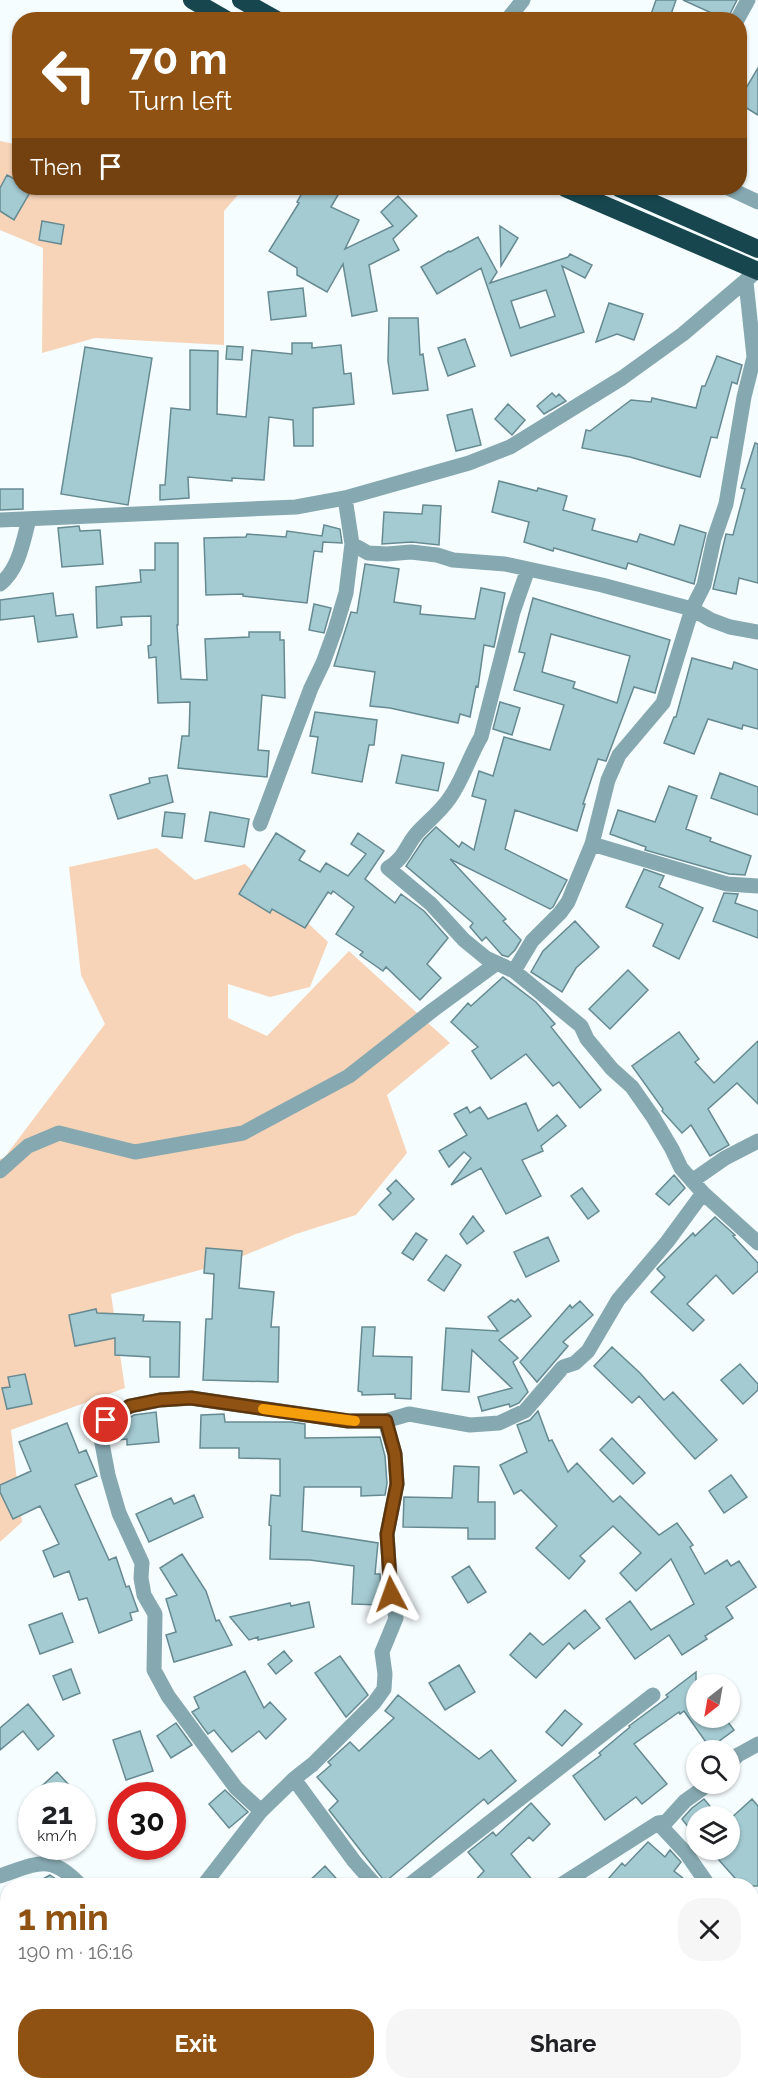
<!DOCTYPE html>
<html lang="en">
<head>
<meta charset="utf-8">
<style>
  body { margin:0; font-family:Raleway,sans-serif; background:#f6f6f6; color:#202124; height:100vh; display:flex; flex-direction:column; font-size:22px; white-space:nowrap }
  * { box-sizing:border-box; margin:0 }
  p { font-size:20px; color:#757577 }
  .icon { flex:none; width:33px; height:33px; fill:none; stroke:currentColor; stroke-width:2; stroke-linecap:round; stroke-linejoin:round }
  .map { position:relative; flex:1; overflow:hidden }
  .panel { position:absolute; left:0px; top:1878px; width:759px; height:212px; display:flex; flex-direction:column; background:#fff; border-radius:24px 24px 0 0; box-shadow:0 2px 4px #0004 }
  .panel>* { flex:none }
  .hud { position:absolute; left:12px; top:12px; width:735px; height:183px; border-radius:24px; box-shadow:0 2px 4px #0004; background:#8f5213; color:#fff; overflow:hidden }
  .needle { width:39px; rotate:211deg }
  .controls { position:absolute; left:686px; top:1674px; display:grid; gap:12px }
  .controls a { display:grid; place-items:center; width:54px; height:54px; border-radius:50%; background:#fff; box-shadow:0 2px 4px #0004; font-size:30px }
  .speed { position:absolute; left:18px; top:1782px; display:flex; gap:12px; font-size:30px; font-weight:700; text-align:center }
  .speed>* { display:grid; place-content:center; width:78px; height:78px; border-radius:50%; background:#fff; box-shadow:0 2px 4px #0004; line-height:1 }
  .speed small { font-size:15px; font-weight:400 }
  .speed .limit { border:9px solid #d22; background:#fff; color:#111 }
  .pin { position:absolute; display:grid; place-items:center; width:51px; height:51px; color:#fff; margin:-26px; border:3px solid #fff; border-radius:50%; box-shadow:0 2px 6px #0007 }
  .me { position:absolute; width:66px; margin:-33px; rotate:356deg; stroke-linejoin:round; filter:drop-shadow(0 0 4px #0008) }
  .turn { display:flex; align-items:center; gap:21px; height:126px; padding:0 18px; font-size:27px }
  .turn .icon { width:78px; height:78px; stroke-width:2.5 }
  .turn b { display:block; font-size:42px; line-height:51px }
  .then { display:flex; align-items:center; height:57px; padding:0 18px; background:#0003; gap:12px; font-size:22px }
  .round { display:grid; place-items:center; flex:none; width:63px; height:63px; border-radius:24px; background:#f6f6f6 }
  .summary { display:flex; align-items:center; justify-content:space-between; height:102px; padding:0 18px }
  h1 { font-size:36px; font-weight:700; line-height:45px; color:#8f5213 }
  .primary-button { display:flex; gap:12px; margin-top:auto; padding:12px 18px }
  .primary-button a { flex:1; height:69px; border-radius:24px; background:#8f5213; color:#fff; font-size:24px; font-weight:700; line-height:69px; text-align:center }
  .primary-button a+a { background:#f6f6f6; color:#202124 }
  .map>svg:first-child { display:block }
</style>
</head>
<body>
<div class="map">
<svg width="758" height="2089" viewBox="0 0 758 2089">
  <rect width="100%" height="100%" fill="#f6fdff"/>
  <!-- green -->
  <path fill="#f7d4b8" d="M0,141L19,145L20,188H244L224,211V345L95,338L42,353L43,248L0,230Z
    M157,848L195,880L245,864L328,942L310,987L270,997L228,984V1018L267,1036L349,951L450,1043L387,1095L407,1153L356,1215L296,1234L226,1263L111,1294L125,1388L11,1430L22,1522L0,1542V1159L4,1158L105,1024L81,975L69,867Z"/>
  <!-- building -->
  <path fill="#a4cad2" stroke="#668a92" stroke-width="1.5" fill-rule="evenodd" d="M656,0H676L669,20H649Z
    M683,0H737L727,20Z
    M758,68V115L740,104V98Z
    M7,175L20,182V188L32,189L14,220L0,211V188Z
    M305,188H342L331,207L359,220L345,249L393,226L381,212L398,196L417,216L393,239L399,250L369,265L377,311L352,316L343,264L327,292L297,275V268L269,251L299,203L297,202Z
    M42,221L64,225L61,244L39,240Z
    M500,226L518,238L501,266Z
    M478,237L497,272L490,283L568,257L570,254L592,265L585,278L562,266L584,332L511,356L481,268L437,294L421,267L449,251L450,252ZM546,290L555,316L520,328L511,301Z
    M303,288L306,316L271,320L268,292Z
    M609,303L643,314L634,340L617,334L596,342Z
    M389,318H418L420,355L423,354L428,390L393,394L388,361Z
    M465,339L475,366L448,376L438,348Z
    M292,343H312V348L341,345L344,374L351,373L354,404L313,408V446H294L293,420L269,417L264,480L232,478V481L188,477L189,498L160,500V485H165L171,408L190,410V350L218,351L217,414L246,417L252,350L292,354Z
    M227,346L243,347L242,360L226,359Z
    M85,347L152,358L128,505L61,494Z
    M717,356L742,365L737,384L732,382L717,438L711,437L700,477L630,457L582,448L586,430L590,431L631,400L651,402L652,398L696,408L702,386H705Z
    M552,393L556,397L559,394L566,401L544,414L537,406Z
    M508,404L525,420L512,435L495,419Z
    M472,409L481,445L456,451L447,415Z
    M755,443L758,444V583L739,578L736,594L713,589L726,534L733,535L745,489L741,488Z
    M499,481L537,491L538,488L567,496L563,510L595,519L592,530L637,542L640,534L674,545L680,525L706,533L694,584L628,563L626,569L554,548L553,551L524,542L529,522L492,512Z
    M0,489H23V509L0,510Z
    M423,505L441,506L439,545L412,542L382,544L384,512L422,514Z
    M324,525L340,529L342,543L323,542L322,552L314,551L307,603L243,596V594L206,595L204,538L246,537L247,534L286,537L287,531L322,536Z
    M79,526L80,531L100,530L103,564L62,567L58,528Z
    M155,543H178V625H177L181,679L207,680L205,639L249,637V632H280V640H284L285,698L262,695L258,750L269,751L267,777L178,768L182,736H189L190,702L158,703L156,657L149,658L148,646L151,645V616L121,617L122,625L97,628L96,587L141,582L140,570H155Z
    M365,564L399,569L394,602L421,606L420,614L475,619L481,588L505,593L494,647L484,645L478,687L476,686L470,717L460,714L458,723L390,708L370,706L375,672L334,666L351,612L357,613Z
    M53,593L56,616L73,614L77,637L38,642L34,616L0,620V600Z
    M533,598L670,640L655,693L634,687L606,761L598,759L583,804H585L577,831L515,810L505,849L567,880L553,907L550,909L450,859L506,919L503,921L521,940L515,950L508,957L502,955L486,937L482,941L470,927L473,923L406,866L424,839L436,827L459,847L462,842L474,850L486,800L472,796L479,771L493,776L504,737L550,750L564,705L514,690L525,653L519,652ZM551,634L630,656L617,703L573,688L575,682L542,672Z
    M314,604L331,608L324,633L309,630Z
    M692,658L732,669L734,662L758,670V729L743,725L742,729L708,719L694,754L664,743L674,717H676Z
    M500,702L520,708L512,735L493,729Z
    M315,712L377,720L374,745H369L362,782L312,773L318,737L310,736Z
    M402,755L444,763L438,791L396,783Z
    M720,773L758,787V815L711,798Z
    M167,775L173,802L118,819L110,795L150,783L149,778Z
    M669,786L697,796L686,829L711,838L710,841L715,843L751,856L745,875L729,874L645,850L646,847L610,834L618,810L655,822Z
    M165,812L185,814L182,838L162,836Z
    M210,812L249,819L244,847L205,841Z
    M276,833L305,851L299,860L320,872L326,863L348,876L366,854L351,844L358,833L384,851L365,879L395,903L401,894L424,911L448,938L427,964L441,978L420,1000L386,967L383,971L360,955L363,952L336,934L354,907L333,891L331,894L328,892L305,928L272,909L270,913L239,894Z
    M644,869L664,876L659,887L703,908L679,959L653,946L663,924L626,907Z
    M724,893L738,894L735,903L758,911V938L713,921Z
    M575,921L599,947L576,968L562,992L531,972L543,951Z
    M628,970L648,990L610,1029L589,1009Z
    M503,977L536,1002L555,1024L551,1027L601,1090L580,1108L559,1082L553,1086L526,1054L491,1079L472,1051L478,1047L451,1022L468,1003L471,1006Z
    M679,1032L699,1059L695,1062L714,1083L758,1041V1104L737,1083L708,1109L729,1145L710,1156L691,1125L682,1133L662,1111L663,1109L632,1066Z
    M526,1103L538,1131L557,1115L566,1126L541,1146L543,1151L522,1160L541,1196L506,1214L481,1168L451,1185L471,1158L464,1152L449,1167L439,1151L467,1135L454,1114L467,1107L470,1113L480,1107L488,1119Z
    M674,1175L685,1188L669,1205L656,1194Z
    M396,1180L414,1199L393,1220L379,1205L391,1193L387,1189Z
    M582,1188L599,1211L588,1219L571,1196Z
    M473,1216L484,1231L467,1244L460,1234Z
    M715,1217L735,1235L733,1236L758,1263V1271L733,1294L716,1275L687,1304L704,1320L693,1331L651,1292L665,1277L657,1269L693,1233L695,1236Z
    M416,1233L427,1240L413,1260L402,1253Z
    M548,1237L559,1261L526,1277L514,1252Z
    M206,1248L242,1251L239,1288L274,1292L271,1327H279L278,1382L203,1380L206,1319H212L214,1274L204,1273Z
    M446,1255L461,1265L444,1291L428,1280Z
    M518,1299L531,1316L499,1340L518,1358L513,1362L528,1392L519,1403L510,1407L509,1404L482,1411L478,1397L512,1388L472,1350L469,1392L442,1390L446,1328L498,1331L488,1317L511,1300L515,1302Z
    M580,1301L593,1315L563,1342L568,1346L537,1382L520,1362L570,1305L572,1308Z
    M96,1309L97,1313L144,1315L143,1321L180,1322L179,1377H150V1357L115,1355V1338L75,1346L69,1315Z
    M362,1327H375L373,1356L412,1357L411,1399L395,1398V1394L362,1395V1392L358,1391Z
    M612,1347L640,1373L664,1400L673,1392L717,1440L695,1459L639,1396L632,1403L594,1366Z
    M740,1364L758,1384V1390L743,1404L721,1380Z
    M25,1374L32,1404L7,1409L2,1388L10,1387L8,1377Z
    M538,1411L549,1441L552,1440L568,1472L577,1463L613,1502L620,1496L659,1535L677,1523L693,1545L690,1547L705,1574L727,1560L731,1566L739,1561L756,1587L726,1607L733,1618L705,1636L707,1639L682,1655L669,1635L635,1659L606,1619L630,1601L651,1630L694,1604L671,1559L636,1591L620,1573L641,1553L613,1526L580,1556L585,1561L569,1579L536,1548L557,1526L521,1490L514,1494L500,1465L527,1452L517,1425L530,1420Z
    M156,1412L159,1442L127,1445V1439L117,1440L115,1426L125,1424L124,1421L134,1415Z
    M224,1414L225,1422H291L305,1424V1438L380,1437L385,1456L387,1483L385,1495L361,1496V1487H304L302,1531L378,1543L375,1574H380L382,1605L352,1604L354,1566L310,1560L270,1559L271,1526L269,1525L271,1495L280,1496V1459L239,1458V1448H200L201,1415Z
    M67,1423L79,1453L86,1450L97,1476L75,1485L109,1560L116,1557L126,1587L129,1586L138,1611L130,1613L132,1620L99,1633L87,1598L79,1600L69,1571L54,1577L43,1551L59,1544L40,1506L13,1519L0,1492V1485L31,1471L19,1442Z
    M612,1438L645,1473L633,1484L600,1450Z
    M454,1466L479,1467L478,1502H495V1539H468V1528L403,1527L404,1497L452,1498Z
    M731,1475L747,1497L724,1513L709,1491Z
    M194,1495L203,1517L149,1542L136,1514L171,1498L174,1504Z
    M182,1554L206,1591L216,1621L219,1620L232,1645L174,1662L166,1635L176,1632L166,1599L177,1595L160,1568Z
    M469,1566L486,1592L468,1603L452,1577Z
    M309,1602L314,1627L258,1640V1637L249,1640L230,1617L290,1603L291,1606Z
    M585,1610L600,1628L574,1649L569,1643L536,1678L510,1655L530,1633L543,1645Z
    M62,1613L73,1642L40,1654L29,1625Z
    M284,1651L292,1661L276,1674L268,1664Z
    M340,1656L368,1695L346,1717L315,1673Z
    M459,1665L475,1692L445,1710L429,1683Z
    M71,1669L80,1693L63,1700L53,1676Z
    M245,1671L264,1708L270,1702L286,1719L266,1739L259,1731L232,1752L214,1730L208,1734L192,1712L199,1708L194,1697Z
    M696,1672V1718H725L734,1730L710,1748L684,1711L680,1714L679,1712L634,1744L667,1784L642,1804L636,1797L605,1820L573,1776L601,1755L599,1753L630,1727L629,1726L668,1697L666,1695Z
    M398,1695L479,1759L491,1750L516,1781L488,1804L484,1799L385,1882L329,1810L338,1801L317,1777L331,1765L328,1762L350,1742L359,1751L394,1718L385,1711Z
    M28,1704L54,1736L38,1750L23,1731L0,1750V1728Z
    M565,1710L582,1724L562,1746L546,1732Z
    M176,1723L192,1745L171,1758L157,1736Z
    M140,1731L153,1771L126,1780L113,1740Z
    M57,1772L79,1796H31Z
    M225,1790L248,1812L229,1828L209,1804Z
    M704,1799L718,1816H696V1837L682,1819L692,1808Z
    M752,1799L758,1806V1886H742L710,1850H729V1820Z
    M531,1803L550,1824L533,1841L529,1837L511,1854L537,1886H470L484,1871L468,1852L493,1832L496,1836Z
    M648,1842L665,1857L670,1850L681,1862L674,1871L693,1886H602L622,1863L625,1866Z
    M325,1866L343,1886H304Z
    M50,1875L66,1886H31Z"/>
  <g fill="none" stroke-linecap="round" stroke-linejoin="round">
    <!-- street -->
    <path stroke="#86a8b0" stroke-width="15" d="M507,20L523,0
      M737,20L748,0
      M728,188L758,202
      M0,520L296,507L345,498L469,463L510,447L622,378L683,334L757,271
      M352,544L368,553L387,554L411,552L437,555L453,560L505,564L602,585L692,609L711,620L730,627L758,632
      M528,569L513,612L481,737C469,757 463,780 449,799C440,812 427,822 417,833C405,847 405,858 388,868L431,904L464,940L486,958L514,971L581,1026L587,1039L612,1069L632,1087L653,1117L672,1149L681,1168L703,1193L758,1243
      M0,584C19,569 23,542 29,519
      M260,824L311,688L323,663L335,630L346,593L352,544L345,498
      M592,844L727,884L758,886
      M514,971L532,941L560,913L568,902L592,844L608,780L619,755L663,703L692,609L704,585L714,539L726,504L744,397L754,357L746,282
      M0,1171L28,1146L59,1133L135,1152L243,1133L349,1076L433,1010L497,963
      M692,1181L725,1158L758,1141
      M729,1764L738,1755L758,1744
      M294,1779L354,1861L376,1886
      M261,1811L236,1788L168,1696L154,1670L155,1614L144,1595L141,1578L142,1563L119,1513L108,1475L101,1438L106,1420L130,1406L160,1400L191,1398L349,1421H385L409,1414L470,1425L499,1423L525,1411L563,1367L575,1363L588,1351L618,1300L667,1242L703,1193
      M658,1823L686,1853L709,1886
      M0,1876C38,1863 51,1853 81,1886
      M203,1886L261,1811L294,1779L313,1764L374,1703L384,1689L385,1674L382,1652L396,1618L391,1594L387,1534L397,1484L395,1454L385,1421
      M408,1886L653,1695
      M559,1886L658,1823L666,1822L685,1801L709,1784
      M752,1937L758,1941
      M216,2082L218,2089
      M489,2082L494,2089
      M606,2082L611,2089
      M10,2089L22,2082
      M316,2089L321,2082
      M749,2089L758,2076"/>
    <!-- highway -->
    <path stroke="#18464f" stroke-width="18" d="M192,0L227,20
      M241,0L277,20
      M565,188L758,271
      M619,188L758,249"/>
  </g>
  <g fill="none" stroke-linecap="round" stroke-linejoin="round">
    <!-- route casing -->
    <g stroke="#5d350c" stroke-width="15">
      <path id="route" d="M106,1420L130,1406L160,1400L191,1398L348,1421H386L395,1454L397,1484L387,1534L391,1594"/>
    </g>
    <!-- route -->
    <use href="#route" stroke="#8f5213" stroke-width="10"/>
    <!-- slow -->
    <path stroke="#f59e0b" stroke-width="10" d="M263,1409L355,1421"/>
  </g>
</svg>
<div class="controls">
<a><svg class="needle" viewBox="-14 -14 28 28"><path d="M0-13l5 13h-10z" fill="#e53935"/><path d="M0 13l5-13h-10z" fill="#757577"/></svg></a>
<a><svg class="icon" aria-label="search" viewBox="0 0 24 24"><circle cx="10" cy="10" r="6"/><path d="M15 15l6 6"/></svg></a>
<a><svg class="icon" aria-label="layers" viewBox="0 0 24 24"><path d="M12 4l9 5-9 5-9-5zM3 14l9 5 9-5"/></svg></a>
</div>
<div class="speed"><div>21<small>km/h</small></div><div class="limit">30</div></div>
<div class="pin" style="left:106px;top:1420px;background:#d93025"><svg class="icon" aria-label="arrive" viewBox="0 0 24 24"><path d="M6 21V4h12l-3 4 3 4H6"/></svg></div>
<svg class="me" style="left:391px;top:1594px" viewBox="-20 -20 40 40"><path d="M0-17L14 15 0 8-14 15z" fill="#8f5213" stroke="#fff" stroke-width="4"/></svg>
<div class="hud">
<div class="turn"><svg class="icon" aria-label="left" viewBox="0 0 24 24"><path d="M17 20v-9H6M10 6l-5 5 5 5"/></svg><div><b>70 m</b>Turn left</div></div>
<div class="then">Then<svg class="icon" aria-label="arrive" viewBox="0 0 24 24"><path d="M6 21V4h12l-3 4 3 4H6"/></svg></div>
</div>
<section class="panel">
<div class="summary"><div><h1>1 min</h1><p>190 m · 16:16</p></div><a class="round"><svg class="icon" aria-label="close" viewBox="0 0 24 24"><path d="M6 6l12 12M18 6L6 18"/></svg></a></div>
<div class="primary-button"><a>Exit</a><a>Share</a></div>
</section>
</div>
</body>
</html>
